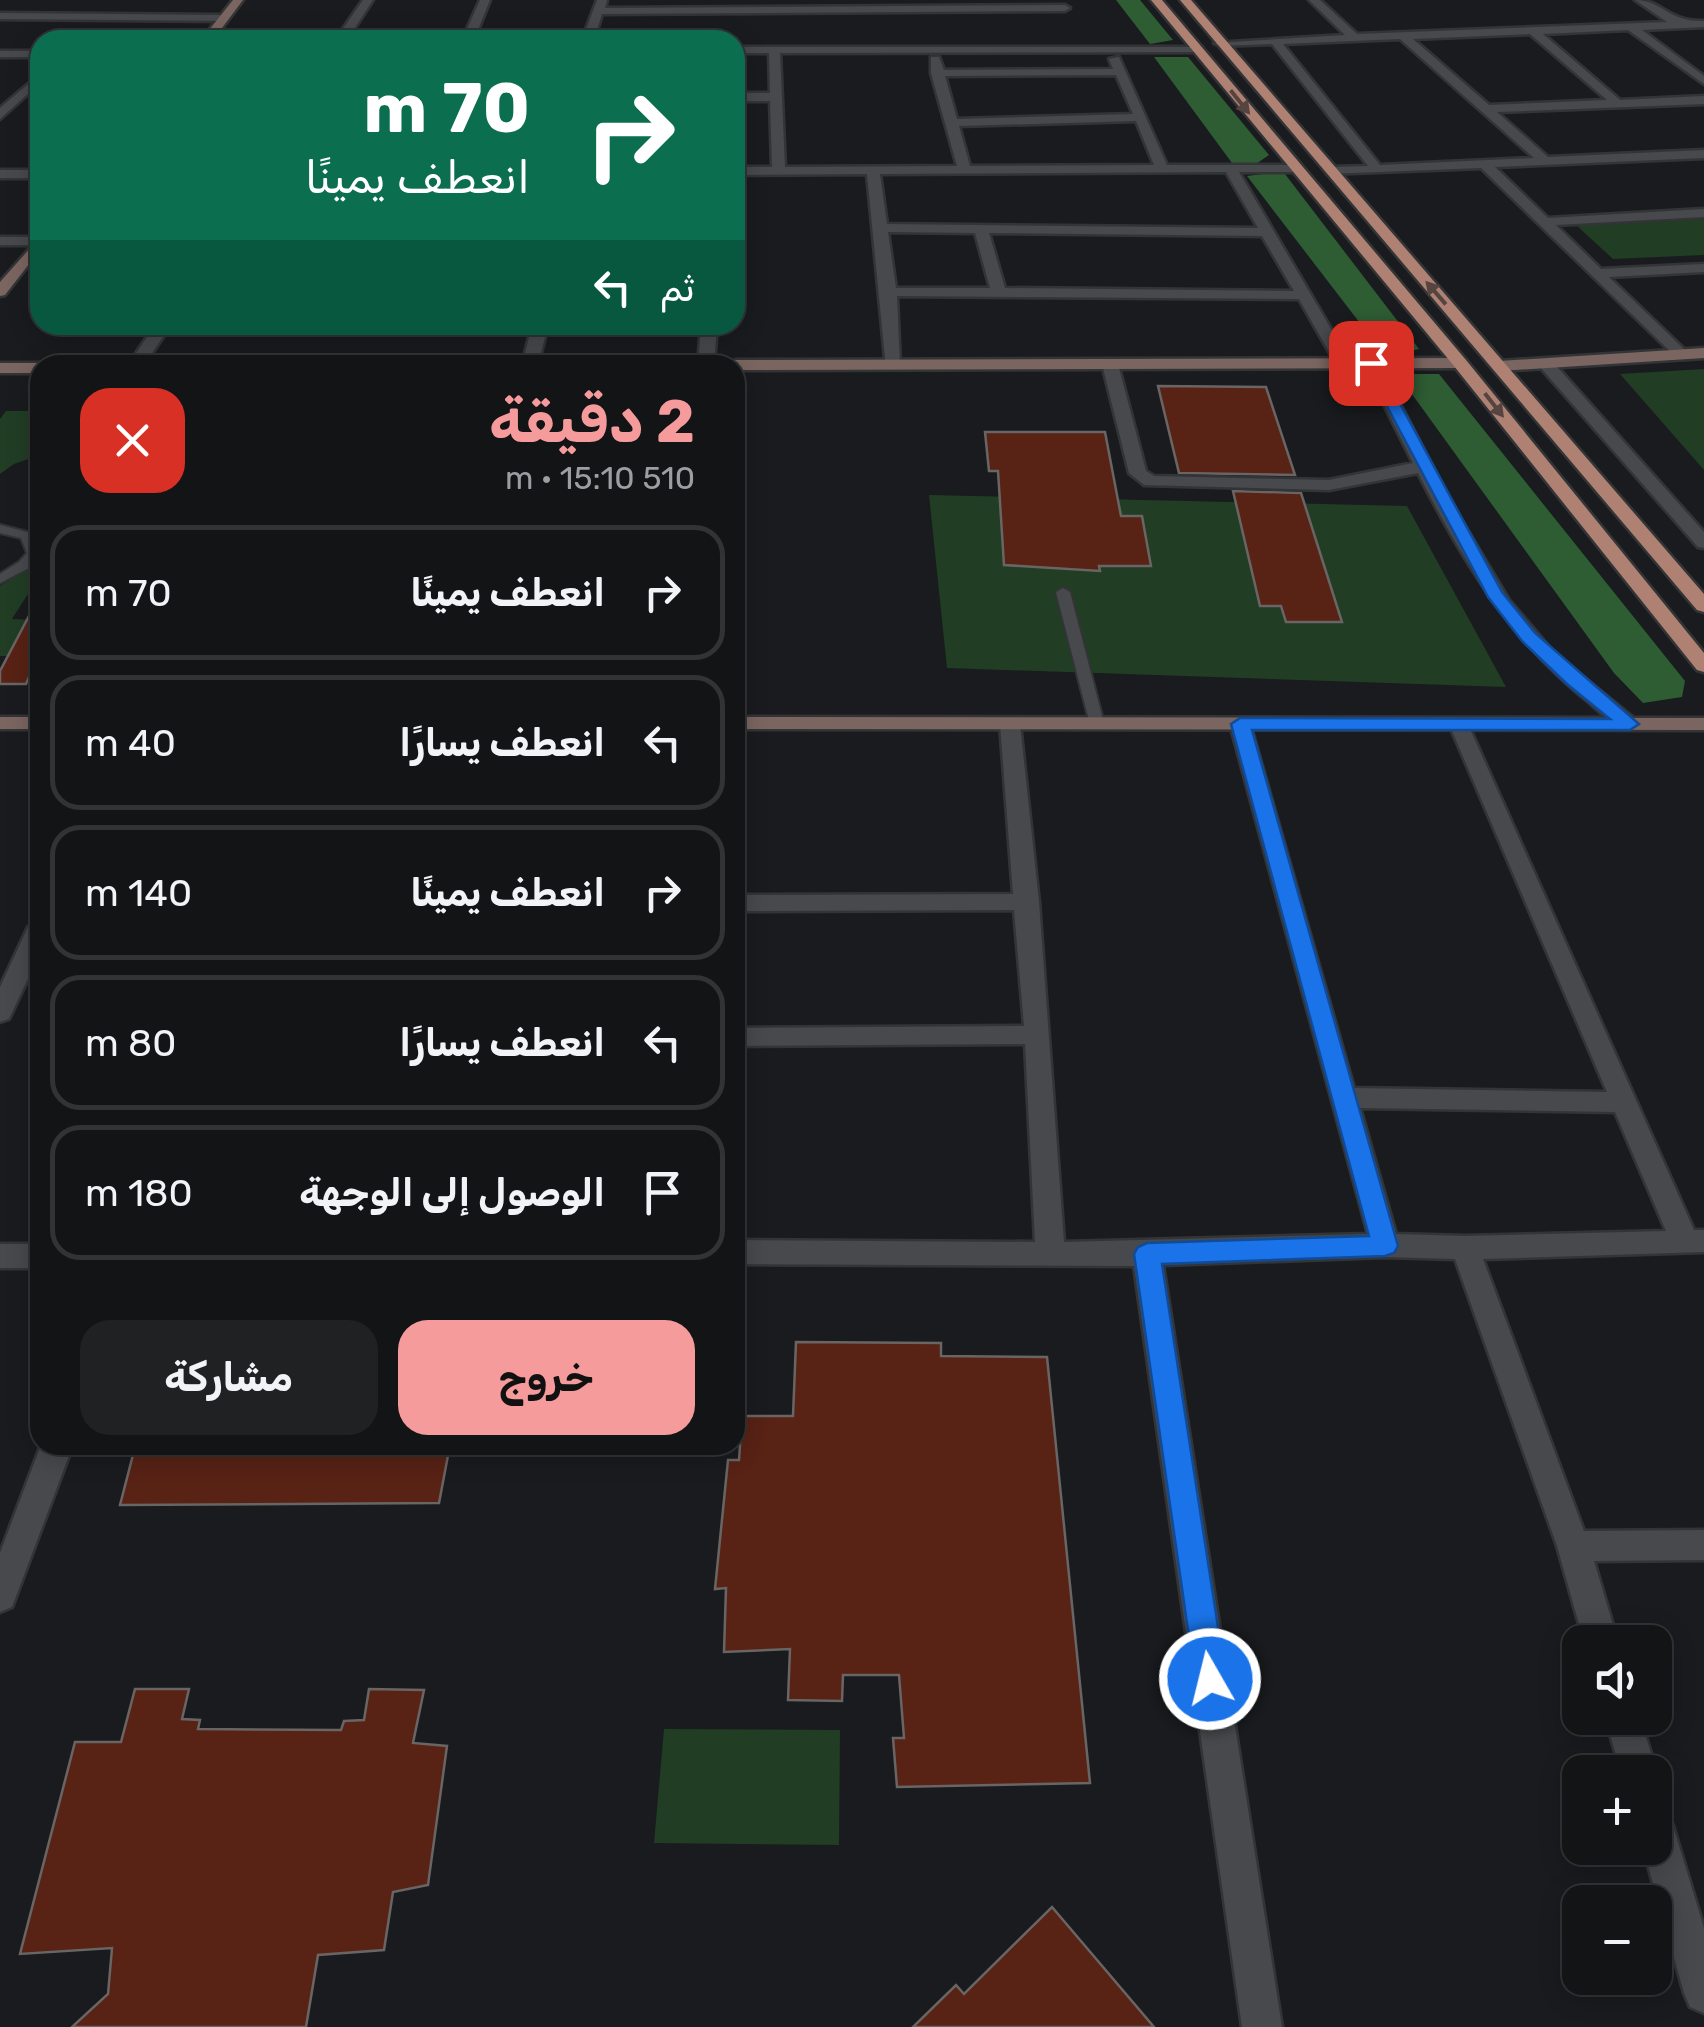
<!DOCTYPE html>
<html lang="ar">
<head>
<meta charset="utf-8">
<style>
  body { margin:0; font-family:Rubik,Cairo,sans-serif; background:#202123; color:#f1f3f6; direction:rtl; height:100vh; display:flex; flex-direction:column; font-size:38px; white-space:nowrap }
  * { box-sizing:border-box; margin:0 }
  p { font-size:32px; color:#9d9ea1 }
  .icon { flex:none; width:55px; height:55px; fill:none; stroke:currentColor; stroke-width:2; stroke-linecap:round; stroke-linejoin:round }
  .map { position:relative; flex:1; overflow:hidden; direction:ltr }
  .panel { position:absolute; left:30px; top:355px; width:715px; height:1100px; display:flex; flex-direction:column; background:#131416; border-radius:30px; box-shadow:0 5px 25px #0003,0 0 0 2px #323335; direction:rtl }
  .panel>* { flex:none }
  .top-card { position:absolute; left:30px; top:30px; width:715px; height:305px; border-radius:30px; box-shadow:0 5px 25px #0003,0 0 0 2px #323335; direction:rtl; background:#0b6e4f; color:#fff; overflow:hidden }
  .buttons { position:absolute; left:1562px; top:1625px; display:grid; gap:20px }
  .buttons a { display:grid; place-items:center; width:110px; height:110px; border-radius:20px; background:#131416; box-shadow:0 5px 25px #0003,0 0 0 2px #323335; font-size:50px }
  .pin { position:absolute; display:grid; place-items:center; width:85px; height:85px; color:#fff; margin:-42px; border-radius:20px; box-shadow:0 5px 15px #0006 }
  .me { position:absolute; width:110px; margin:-55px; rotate:352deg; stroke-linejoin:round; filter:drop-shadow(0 0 8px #0008) }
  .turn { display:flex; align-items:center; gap:35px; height:210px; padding:0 50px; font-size:45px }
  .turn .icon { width:130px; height:130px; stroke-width:2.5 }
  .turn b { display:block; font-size:70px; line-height:85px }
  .then { display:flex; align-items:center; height:95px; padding:0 50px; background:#0003; gap:20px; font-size:38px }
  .round { display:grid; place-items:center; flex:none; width:105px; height:105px; border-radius:30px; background:#202123 }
  .overview { display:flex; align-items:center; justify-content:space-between; height:170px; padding:0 50px }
  h1 { font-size:60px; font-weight:700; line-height:75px; color:#f59b9c }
  .action { display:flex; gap:20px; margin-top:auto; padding:20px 50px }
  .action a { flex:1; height:115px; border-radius:30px; background:#f59b9c; color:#111; font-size:40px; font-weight:700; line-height:115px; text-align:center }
  .action a+a { background:#202123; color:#f1f3f6 }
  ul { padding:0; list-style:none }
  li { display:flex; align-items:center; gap:30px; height:135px; margin:0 20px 15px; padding:0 30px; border:5px solid #323335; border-radius:30px }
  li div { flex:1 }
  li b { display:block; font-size:38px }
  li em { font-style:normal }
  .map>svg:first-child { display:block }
</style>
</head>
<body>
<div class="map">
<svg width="1704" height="2027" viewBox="0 0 1704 2027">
  <rect width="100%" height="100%" fill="#191b1e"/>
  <!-- green -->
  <path fill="#213d24" d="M1704,219V255L1613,259L1576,225Z
    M1704,369V470L1620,374Z
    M6,411H40V455L14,464L0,474V419Z
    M929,495L1407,506L1506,687L947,668Z
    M35,564H40V575L12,619L40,620V656H0V586Z
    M664,1729L840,1730L839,1845L654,1843Z"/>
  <!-- forest -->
  <path fill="#2e5c33" d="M1116,0H1140L1173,40L1150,44Z
    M1154,57H1188L1269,155L1256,164L1232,163Z
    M1278,172L1285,174L1419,349L1386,357L1247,176Z
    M1411,374H1439L1685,681L1682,697L1643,703L1614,673L1401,379Z"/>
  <!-- building -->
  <path fill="#582215" stroke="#696564" stroke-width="2.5" d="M1158,386L1266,387L1295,475L1179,473Z
    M985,432H1105L1121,516H1142L1151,566H1099L1100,571L1004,565L998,471H989Z
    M1233,491L1301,493L1342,622H1286L1281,606H1260Z
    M40,595V677H29L26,684H0V671Z
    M796,1342L941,1343V1356L1047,1357L1090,1783L897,1787L893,1738H904L899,1675H843L842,1701L788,1700L790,1649L724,1652L726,1588L715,1589L728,1460H739L742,1416H793Z
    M151,1445H450L439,1503L120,1505L134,1451L150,1450Z
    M135,1689H189L182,1719L200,1720L198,1729L341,1730L344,1721L364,1720L369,1689L424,1690L413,1743L447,1746L428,1885L393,1892L384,1950L318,1955L306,2027H72L108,1994L112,1948L20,1954L75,1742H121Z
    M1052,1907L1154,2027H913L956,1985L964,1994Z"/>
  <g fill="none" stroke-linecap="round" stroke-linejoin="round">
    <!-- lane casing -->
    <g stroke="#333436" stroke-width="4">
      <path id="lane" d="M0,525L31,533L39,553L29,568L0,583V574L19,562L27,553L21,538L0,533Z
        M1063,588L1070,592L1104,724L1102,727L1097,728L1090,724L1056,592Z"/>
    </g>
    <!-- street casing -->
    <g stroke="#333436" stroke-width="5">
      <path id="street" d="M363,0H373L347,40H335Z
        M480,0H490L474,40H462Z
        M597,0H607L605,8L1065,5L1070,8L1065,11L602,14L594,40H582Z
        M1309,0H1320L1357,34L1667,22L1635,0C1663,0 1667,22 1704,21V27L1642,30L1704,76V84L1628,30L1543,34L1620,100L1704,96V104L1497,112L1548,157L1704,150V158L1495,167L1548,218L1704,209V217L1556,225L1601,269L1704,264V272L1609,277L1686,351V357H1676L1481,168L1327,174V168L1332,167L1368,166L1272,44L1220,46L1214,43L1345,35ZM1530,34L1607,100L1489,105L1413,39ZM1400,39L1534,158L1380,165L1283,44Z
        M0,13L224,15L229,18L224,21L0,19Z
        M735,47H1202L1198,52L780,53L785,167L957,166L931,73V57H939L944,70L1113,69L1109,59L1119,57L1167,165H1298L1299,168L1293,172H1239L1351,363L1337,366L1299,299L897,296L900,365L886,368L867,174L735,175V167H772L770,101H735V93H770L769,53H735ZM1116,75L1133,114L957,119L945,76ZM1136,121L1154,165L970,166L959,126ZM1226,172L1258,228L887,224L880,174ZM888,232L975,233L990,288H896ZM989,233L1262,236L1294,291L1005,288Z
        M0,51H40V57H0Z
        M40,74V83L0,119V108Z
        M0,170H40V178H0Z
        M0,237H40V245H0Z
        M155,325H171L144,365H128Z
        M532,325H548L538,365H522Z
        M701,325H717L714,365H698Z
        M1371,358L1379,363L1451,503L1509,600L1556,655L1636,720L1639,724L1636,728C1619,733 1604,715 1591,704C1512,642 1463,562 1418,473L1329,490L1144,485L1129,473L1102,364L1110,359L1118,364L1146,471L1154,476L1329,480L1413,463L1363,363Z
        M1546,359L1552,361L1704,532V548L1698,547L1540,367V361Z
        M1010,718L1020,724L1039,902L1064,1242L1368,1234L1230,724L1240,718L1250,724L1354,1088L1607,1092L1449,724L1459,718L1466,720L1694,1230H1704V1252L1483,1259L1584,1531L1704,1530V1560L1594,1561L1618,1642H1584L1557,1546L1455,1259L1385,1257L1163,1265L1282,2027H1242L1134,1266L735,1264V1240L1035,1242L1025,1044L735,1046V1028L1024,1026L1014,910L735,911V895L1013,894L1000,724ZM1360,1108L1615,1112L1666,1231L1465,1236L1396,1234Z
        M40,919V953L9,1019L0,1022V987L28,927Z
        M0,1244H40V1268H0Z
        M41,1445H73L12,1607L0,1612V1553Z
        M1605,1718H1640L1657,1772L1655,1777V1772H1621Z
        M1655,1808L1668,1813L1673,1826L1704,1928V2013L1690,2007L1684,1993L1643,1848H1655Z"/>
    </g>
    <!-- secondary casing -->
    <g stroke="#333436" stroke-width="5">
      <path id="secondary" d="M233,0H243L213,40H201Z
        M40,237V250L5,295L0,296V282Z
        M1704,348V358L1499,371L1491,366L1499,361Z
        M735,360L1460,358L1468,363L1460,368L735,370V365H727Z
        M0,363H40L46,365H40V373H0Z
        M0,717H40V729H0Z
        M735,717L1704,718V730L735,729Z"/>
    </g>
    <!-- primary casing -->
    <g stroke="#333436" stroke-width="5">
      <path id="primary" d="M1151,0H1162L1466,360L1704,653V672L1697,670L1454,366Z
        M1180,0H1191L1704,594V612L1697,610Z"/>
    </g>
    <!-- lane -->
    <use href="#lane" fill="#47494c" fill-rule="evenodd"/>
    <!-- street -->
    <use href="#street" fill="#47494c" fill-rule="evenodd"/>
    <!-- secondary -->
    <use href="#secondary" fill="#7b6560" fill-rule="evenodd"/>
    <!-- primary -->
    <use href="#primary" fill="#af8173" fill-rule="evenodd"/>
  </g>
  <!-- one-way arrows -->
  <defs><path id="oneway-solid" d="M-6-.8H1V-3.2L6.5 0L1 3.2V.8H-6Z" transform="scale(2.5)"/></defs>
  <g fill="#554440">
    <use href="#oneway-solid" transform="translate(1240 102) rotate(51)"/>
    <use href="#oneway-solid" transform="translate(1436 293) rotate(-131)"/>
    <use href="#oneway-solid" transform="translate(1494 405) rotate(52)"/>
  </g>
  <!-- route -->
  <path fill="#1a73e8" stroke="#114b97" stroke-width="2.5" d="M1366,360L1378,363L1502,592L1535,633L1639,724L1630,730H1252L1398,1246L1394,1253L1385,1256L1162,1264L1226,1679L1222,1690L1210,1695L1199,1690L1195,1679L1134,1254L1138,1247L1147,1243L1369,1236L1231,724L1240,718L1610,719L1567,684L1522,641L1488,597L1364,363Z"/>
</svg>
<div class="buttons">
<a><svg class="icon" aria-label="sound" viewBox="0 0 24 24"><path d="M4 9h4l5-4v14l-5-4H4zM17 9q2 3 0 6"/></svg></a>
<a>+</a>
<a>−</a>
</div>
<div class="pin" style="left:1371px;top:363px;background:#d93025"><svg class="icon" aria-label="arrive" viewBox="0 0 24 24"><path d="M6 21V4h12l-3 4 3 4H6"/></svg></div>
<svg class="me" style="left:1210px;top:1679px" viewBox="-20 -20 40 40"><circle r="17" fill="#1a73e8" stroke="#fff" stroke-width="3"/><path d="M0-11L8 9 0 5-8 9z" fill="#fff"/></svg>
<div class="top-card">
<div class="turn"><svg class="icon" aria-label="right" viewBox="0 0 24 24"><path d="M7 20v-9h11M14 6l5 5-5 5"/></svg><div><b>70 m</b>انعطف يمينًا</div></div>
<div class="then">ثم<svg class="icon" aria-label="left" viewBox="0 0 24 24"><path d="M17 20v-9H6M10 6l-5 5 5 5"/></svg></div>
</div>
<section class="panel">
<div class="overview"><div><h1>2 دقيقة</h1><p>510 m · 15:10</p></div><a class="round" style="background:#d93025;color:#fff"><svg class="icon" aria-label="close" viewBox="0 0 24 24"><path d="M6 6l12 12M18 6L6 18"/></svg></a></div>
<ul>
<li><svg class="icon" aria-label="right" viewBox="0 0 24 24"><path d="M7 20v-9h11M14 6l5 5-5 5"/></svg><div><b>انعطف يمينًا</b></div><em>70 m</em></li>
<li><svg class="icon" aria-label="left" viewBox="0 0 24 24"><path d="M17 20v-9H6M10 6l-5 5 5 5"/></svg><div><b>انعطف يسارًا</b></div><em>40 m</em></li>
<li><svg class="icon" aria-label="right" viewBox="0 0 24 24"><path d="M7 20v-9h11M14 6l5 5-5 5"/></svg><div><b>انعطف يمينًا</b></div><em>140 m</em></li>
<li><svg class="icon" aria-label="left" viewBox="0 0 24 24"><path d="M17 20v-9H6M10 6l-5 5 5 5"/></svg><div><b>انعطف يسارًا</b></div><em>80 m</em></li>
<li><svg class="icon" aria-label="arrive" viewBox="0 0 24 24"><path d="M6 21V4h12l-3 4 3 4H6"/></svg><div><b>الوصول إلى الوجهة</b></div><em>180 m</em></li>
</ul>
<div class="action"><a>خروج</a><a>مشاركة</a></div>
</section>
</div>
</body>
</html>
